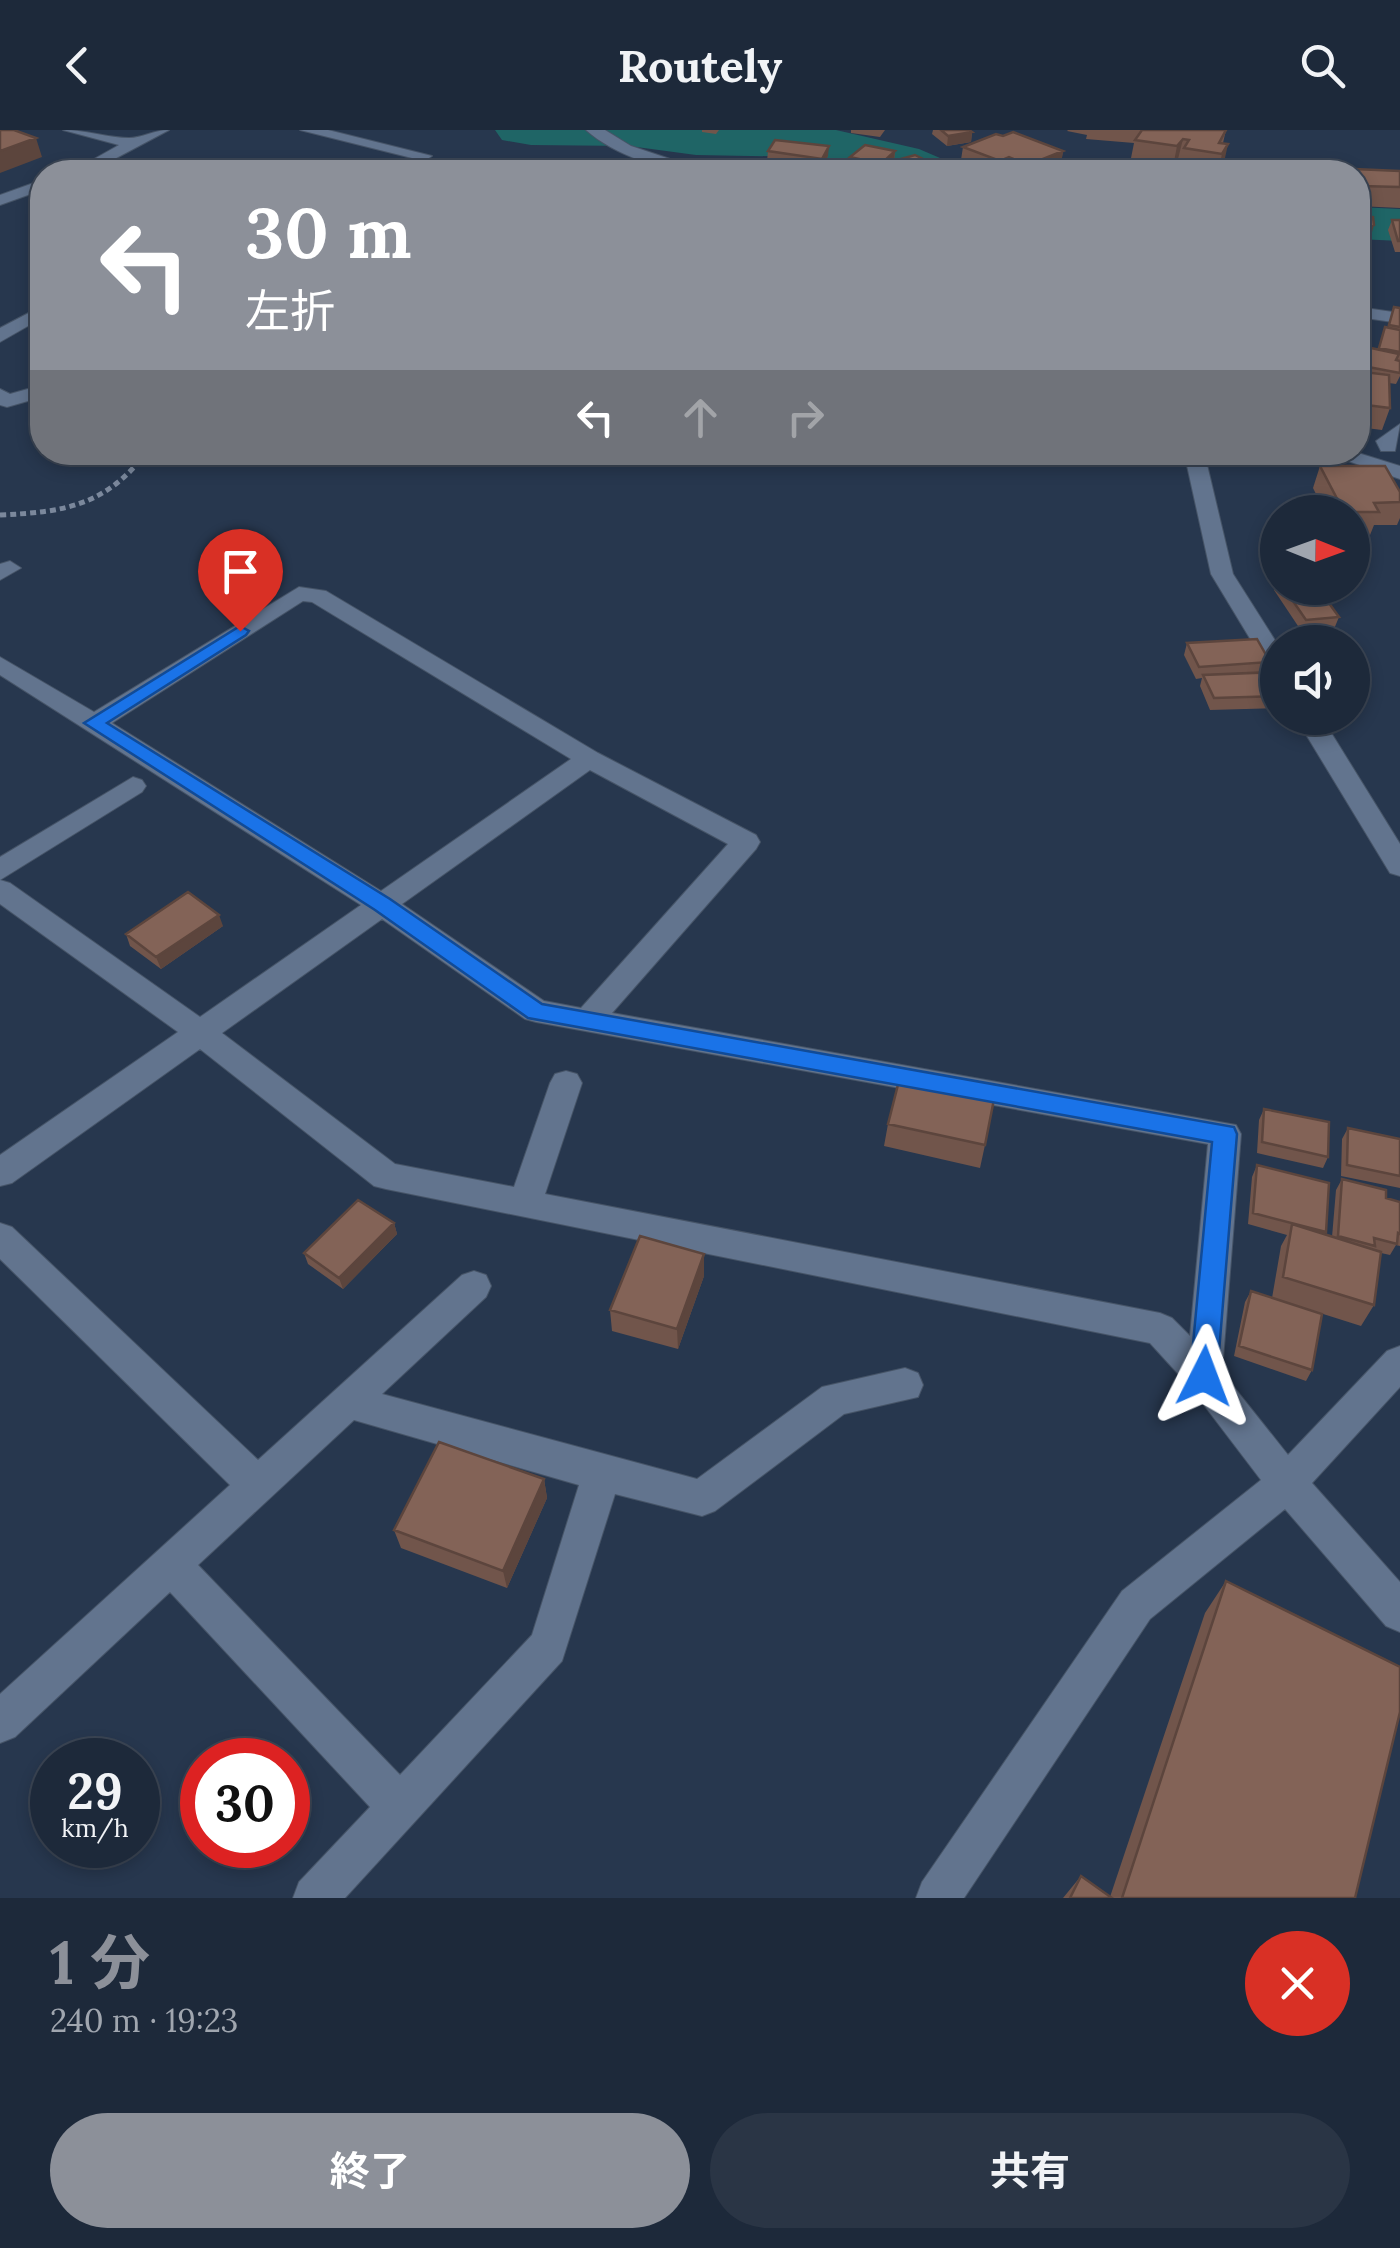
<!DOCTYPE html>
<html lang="ja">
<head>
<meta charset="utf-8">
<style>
  body { margin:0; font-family:Lora,"Noto Sans JP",serif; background:#2a3545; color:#f1f3f6; height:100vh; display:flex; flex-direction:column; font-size:38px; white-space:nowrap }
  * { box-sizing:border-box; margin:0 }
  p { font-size:32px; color:#a0a6af }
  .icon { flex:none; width:55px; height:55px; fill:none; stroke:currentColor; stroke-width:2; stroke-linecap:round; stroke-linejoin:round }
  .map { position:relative; height:1768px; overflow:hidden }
  .panel { display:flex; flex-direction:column; background:#1d293a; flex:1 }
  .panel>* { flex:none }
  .top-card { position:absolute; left:30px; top:30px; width:1340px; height:305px; border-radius:40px; box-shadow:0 5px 15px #0003,0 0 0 2px #3b4554; background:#8c9099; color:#fff; overflow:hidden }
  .needle { width:65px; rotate:91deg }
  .controls { position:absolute; left:1260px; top:365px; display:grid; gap:20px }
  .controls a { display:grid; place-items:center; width:110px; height:110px; border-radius:50%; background:#1d293a; box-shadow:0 5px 15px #0003,0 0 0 2px #3b4554; font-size:50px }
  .speed { position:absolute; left:30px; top:1608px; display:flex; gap:20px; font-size:50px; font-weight:700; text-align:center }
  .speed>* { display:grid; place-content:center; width:130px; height:130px; border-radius:50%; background:#1d293a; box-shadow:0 5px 15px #0003,0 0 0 2px #3b4554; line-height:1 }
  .speed small { font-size:25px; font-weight:400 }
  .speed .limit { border:15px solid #d22; background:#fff; color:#111 }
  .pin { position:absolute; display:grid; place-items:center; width:85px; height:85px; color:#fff; margin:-102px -42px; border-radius:50% 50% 50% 0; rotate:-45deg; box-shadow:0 0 10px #0007 }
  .pin .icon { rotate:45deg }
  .me { position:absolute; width:110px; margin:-55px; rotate:3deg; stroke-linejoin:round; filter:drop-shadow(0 0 8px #0008) }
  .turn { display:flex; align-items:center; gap:35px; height:210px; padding:0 50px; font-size:45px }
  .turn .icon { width:130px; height:130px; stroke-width:2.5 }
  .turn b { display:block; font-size:70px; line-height:85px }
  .lanes { display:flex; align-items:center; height:95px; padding:0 50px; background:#0003; justify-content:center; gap:50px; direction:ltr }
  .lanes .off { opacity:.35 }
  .round { display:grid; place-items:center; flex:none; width:105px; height:105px; border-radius:52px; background:#2a3545 }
  .headline { display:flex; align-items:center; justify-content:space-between; height:170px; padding:0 50px }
  h1 { font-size:60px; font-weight:700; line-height:75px; color:#8c9099 }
  .action { display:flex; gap:20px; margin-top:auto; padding:20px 50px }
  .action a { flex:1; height:115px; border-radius:60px; background:#8c9099; color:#fff; font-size:40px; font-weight:700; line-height:115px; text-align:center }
  .action a+a { background:#2a3545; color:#f1f3f6 }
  header { display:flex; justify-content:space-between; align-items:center; height:130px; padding:0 50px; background:#1d293a; font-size:45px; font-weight:700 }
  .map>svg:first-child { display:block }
</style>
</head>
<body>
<header><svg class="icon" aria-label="back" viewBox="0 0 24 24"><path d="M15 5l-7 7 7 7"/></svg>Routely<svg class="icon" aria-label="search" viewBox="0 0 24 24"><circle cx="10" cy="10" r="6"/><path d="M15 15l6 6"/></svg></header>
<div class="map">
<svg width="1400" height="1768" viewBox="0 0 1400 1768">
  <rect width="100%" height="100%" fill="#27374e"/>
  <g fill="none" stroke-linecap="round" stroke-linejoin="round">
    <!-- river -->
    <path fill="#1f6566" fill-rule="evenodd" d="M495,0H836L919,19L947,31L954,42H890L865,34L815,27L696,25L629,16L531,15L502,10Z
      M1358,77L1400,79V111L1358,109Z"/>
    <!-- minor casing -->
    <g stroke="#465467" stroke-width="2">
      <path id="minor" d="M63,0C86,0 109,8 129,8C142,8 154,0 169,0L90,42H71L119,15Z
        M300,0H328L432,26L424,31Z
        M586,0H605L631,16L709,42C670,44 615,26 586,0Z
        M265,30L271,32V38L263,42H245Z
        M42,50V60L0,75V65Z
        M42,176V188L0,212V198Z
        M1358,177L1400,183V193L1358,187Z
        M42,255V267L7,277L0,275V259L10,264Z
        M1400,294L1395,321H1381L1376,311Z
        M1184,322H1204L1233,444L1278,515V542L1266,535L1211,444Z
        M1322,322H1355L1400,336V349Z
        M10,431L21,438L0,450V434Z
        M299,457L326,461L598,623L756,705L760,712L756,719L612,883L1236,995L1241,1004L1222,1242L1288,1325L1387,1221L1400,1216V1257L1312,1353L1400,1452V1502L1386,1496L1285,1379L1150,1489L964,1768H916L922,1752L1122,1461L1261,1350L1191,1258L1150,1213L386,1059L374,1056L200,919L12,1053L0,1056V1025L178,902L0,774V750L10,753L200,887L361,775L0,545V527L94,582ZM303,471L312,472L571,629L381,761L112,593ZM590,640L728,714L581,878L544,871L402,774ZM382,789L525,889L536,892L1208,1014L1190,1206L1172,1188L1160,1183L545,1064L582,953L577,944L566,941L555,944L550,953L514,1057L395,1034L222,903Z
        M1296,588H1322L1400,714V746L1390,743Z
        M133,647L142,650L146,656L142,662L0,750V727Z
        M0,1093L12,1097L258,1330L462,1145L474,1141L486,1145L491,1156L486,1167L382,1264L697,1349L822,1257L905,1238L918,1243L923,1255L918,1267L844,1284L715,1381L702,1386L615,1364L562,1531L345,1768H293L299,1752L370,1677L170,1462L15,1607L0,1613V1564L230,1355L0,1129ZM354,1290L579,1355L532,1505L400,1645L198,1435Z"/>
    </g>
    <!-- path-far1 -->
    <path stroke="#7b889c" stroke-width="4" stroke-dasharray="4 2.5" stroke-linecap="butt" d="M454,36L482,42"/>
    <!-- path -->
    <path stroke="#7b889c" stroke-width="5" stroke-dasharray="6 4" stroke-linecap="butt" d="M0,385C65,382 105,376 147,322"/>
    <!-- minor -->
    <use href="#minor" fill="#62748e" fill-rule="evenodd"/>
  </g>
  <!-- wall -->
  <path fill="#71554b" d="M702,0H719L716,4L702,2Z
    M851,0H885L880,7L851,3Z
    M933,0H969L972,2L971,12L947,16L932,4Z
    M1068,0H1226L1223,13L1222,42H1179L1180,37H1176L1173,42H1159L1129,38L1134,13L1086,9L1087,5L1067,1Z
    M963,17L1063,21L1060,40L1055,42H976L960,36Z
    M768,21L828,26L821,39L767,31Z
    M895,21L894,31L943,39V42H885L893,38V32L881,42L849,37L850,27Z
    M1354,39L1400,41V78L1358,76V42H1352Z
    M1358,81L1365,82L1368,116L1362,118L1360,124H1358Z
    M1392,90H1400V122H1395L1388,100Z
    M1394,177L1400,178V246L1396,254L1389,253L1390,278L1382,300L1358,297V230L1363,235L1378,220L1385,197L1388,198Z
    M1320,336L1400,362V388L1397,395H1374L1370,405L1352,404V382H1325L1313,358Z
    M1278,449V458H1318L1339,487L1334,499L1302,502L1274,460Z
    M1187,513L1270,532L1267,542L1278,546V578L1210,580L1200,556L1202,548L1196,549L1184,525Z
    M223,796L161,839L130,816L126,804Z
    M1264,979L1328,1027L1323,1038L1257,1023L1259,990Z
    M888,994L985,1015L980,1038L884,1016Z
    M1348,998L1400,1009V1058L1341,1046L1342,1009Z
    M1257,1035L1326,1102L1324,1104L1332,1107L1336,1060L1342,1049L1386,1068L1400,1072V1116L1396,1115L1390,1125L1381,1123L1374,1175L1361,1196L1279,1170L1312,1240L1306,1251L1234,1226L1245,1172L1251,1161L1272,1168L1281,1116L1287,1105L1248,1094L1252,1047Z
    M394,1093L397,1104L343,1159L308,1134L304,1123Z
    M704,1146L678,1219L612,1201L610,1180Z
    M544,1349L547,1368L507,1458L401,1418L394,1400Z
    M1226,1451L1355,1768H1063L1081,1746L1110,1767L1205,1483Z"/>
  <!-- shaded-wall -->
  <path fill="#5c453d" d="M972,2L971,12L947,16L948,6Z
    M36,8L42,27L0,43V21Z
    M1183,9L1176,37L1172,42L1177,16Z
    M1228,14L1222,42H1218L1222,24Z
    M829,16L828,26L821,39L822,29Z
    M895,21L894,31L880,42L881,34Z
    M1063,21L1060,40L1055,42H1027L1028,35Z
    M1009,27L1007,42H998L1000,31Z
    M1374,95L1368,116L1362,118L1366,98Z
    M219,785L223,796L161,839L156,827Z
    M394,1093L397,1104L343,1159L339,1148Z
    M704,1124V1146L678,1219L677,1199Z
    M544,1349L547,1368L507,1458L503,1441Z"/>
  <!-- building -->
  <path fill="#836357" stroke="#5c453d" stroke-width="2.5" d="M0,0H14L36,8L0,21Z
    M941,0H969L972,2L948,6Z
    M1142,0H1226L1219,13L1228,14L1222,24L1184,18L1189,10L1183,9L1177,16L1135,10Z
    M1013,2L1063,21L1028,35L1009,27L1000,31L963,17L996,4L1003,6Z
    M775,10L829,16L822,29L768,21Z
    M865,15L895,21L881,34L850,27Z
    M915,25L943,39L925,42L894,31Z
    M836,37L865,42H830Z
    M894,37L917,42H885Z
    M1354,39L1400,41V57L1361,56L1358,48V42H1355Z
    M1358,81L1365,82V86L1373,87L1374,95L1366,98V104L1358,103Z
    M1392,90H1400V111H1398Z
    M1394,177L1400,178V197L1389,195Z
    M1385,197L1400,200V222L1379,218Z
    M1371,218L1399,224L1396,230L1400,231V243L1363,236Z
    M1358,230H1363V242L1389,245L1390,278L1358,274Z
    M1320,336H1385L1400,362V372L1374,373L1379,382H1344Z
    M1284,458H1318L1339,487L1306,490Z
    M1257,509L1270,532L1199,537L1187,513Z
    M1275,542L1278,546V566L1214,568L1203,545Z
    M188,762L219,785L156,827L126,804Z
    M902,939L996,959L985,1015L888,994Z
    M1264,979L1329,992L1328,1027L1262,1012Z
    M1348,998L1400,1009V1046L1347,1035Z
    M1257,1035L1329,1053L1326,1102L1253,1083Z
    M1342,1049L1386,1060V1068L1400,1072V1104L1398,1103L1397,1114L1374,1108L1375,1116L1338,1106Z
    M358,1070L394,1093L339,1148L304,1123Z
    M1292,1094L1381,1122L1374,1175L1283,1147Z
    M640,1106L704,1124L677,1199L610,1180Z
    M1251,1161L1322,1184L1312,1240L1239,1216Z
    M439,1312L544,1349L503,1441L394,1400Z
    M1226,1451L1400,1537V1582L1355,1768H1122Z
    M1081,1746L1112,1768H1070Z"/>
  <!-- route -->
  <path fill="#1a73e8" stroke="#114b97" stroke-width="2.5" d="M240,496L249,501L246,505L107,593L390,769L542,874L1234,997L1237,1004L1217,1246L1213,1255L1204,1258L1194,1255L1190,1246L1212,1012L528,888L375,780L84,593Z"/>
</svg>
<div class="controls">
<a><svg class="needle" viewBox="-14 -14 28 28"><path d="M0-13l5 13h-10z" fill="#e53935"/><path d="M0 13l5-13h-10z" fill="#a0a6af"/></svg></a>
<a><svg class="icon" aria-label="sound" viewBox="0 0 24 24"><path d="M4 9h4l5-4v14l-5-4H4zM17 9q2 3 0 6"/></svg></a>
</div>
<div class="speed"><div>29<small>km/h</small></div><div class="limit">30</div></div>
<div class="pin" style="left:240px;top:501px;background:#d93025"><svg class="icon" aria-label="arrive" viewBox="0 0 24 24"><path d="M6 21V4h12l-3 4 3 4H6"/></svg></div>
<svg class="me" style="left:1204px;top:1246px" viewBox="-20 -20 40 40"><path d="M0-17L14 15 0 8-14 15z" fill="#1a73e8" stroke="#fff" stroke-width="4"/></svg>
<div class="top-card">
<div class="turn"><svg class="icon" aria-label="left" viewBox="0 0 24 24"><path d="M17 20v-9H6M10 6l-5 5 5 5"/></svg><div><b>30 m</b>左折</div></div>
<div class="lanes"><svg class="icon" aria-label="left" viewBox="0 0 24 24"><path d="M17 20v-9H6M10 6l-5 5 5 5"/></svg><svg class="icon off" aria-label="ahead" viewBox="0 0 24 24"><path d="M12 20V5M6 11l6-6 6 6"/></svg><svg class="icon off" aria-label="right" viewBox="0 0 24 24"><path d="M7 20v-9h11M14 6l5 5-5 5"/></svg></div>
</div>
</div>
<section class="panel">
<div class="headline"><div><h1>1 分</h1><p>240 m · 19:23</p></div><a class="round" style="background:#d93025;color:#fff"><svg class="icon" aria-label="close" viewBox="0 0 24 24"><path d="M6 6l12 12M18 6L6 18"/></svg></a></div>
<div class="action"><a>終了</a><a>共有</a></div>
</section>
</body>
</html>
